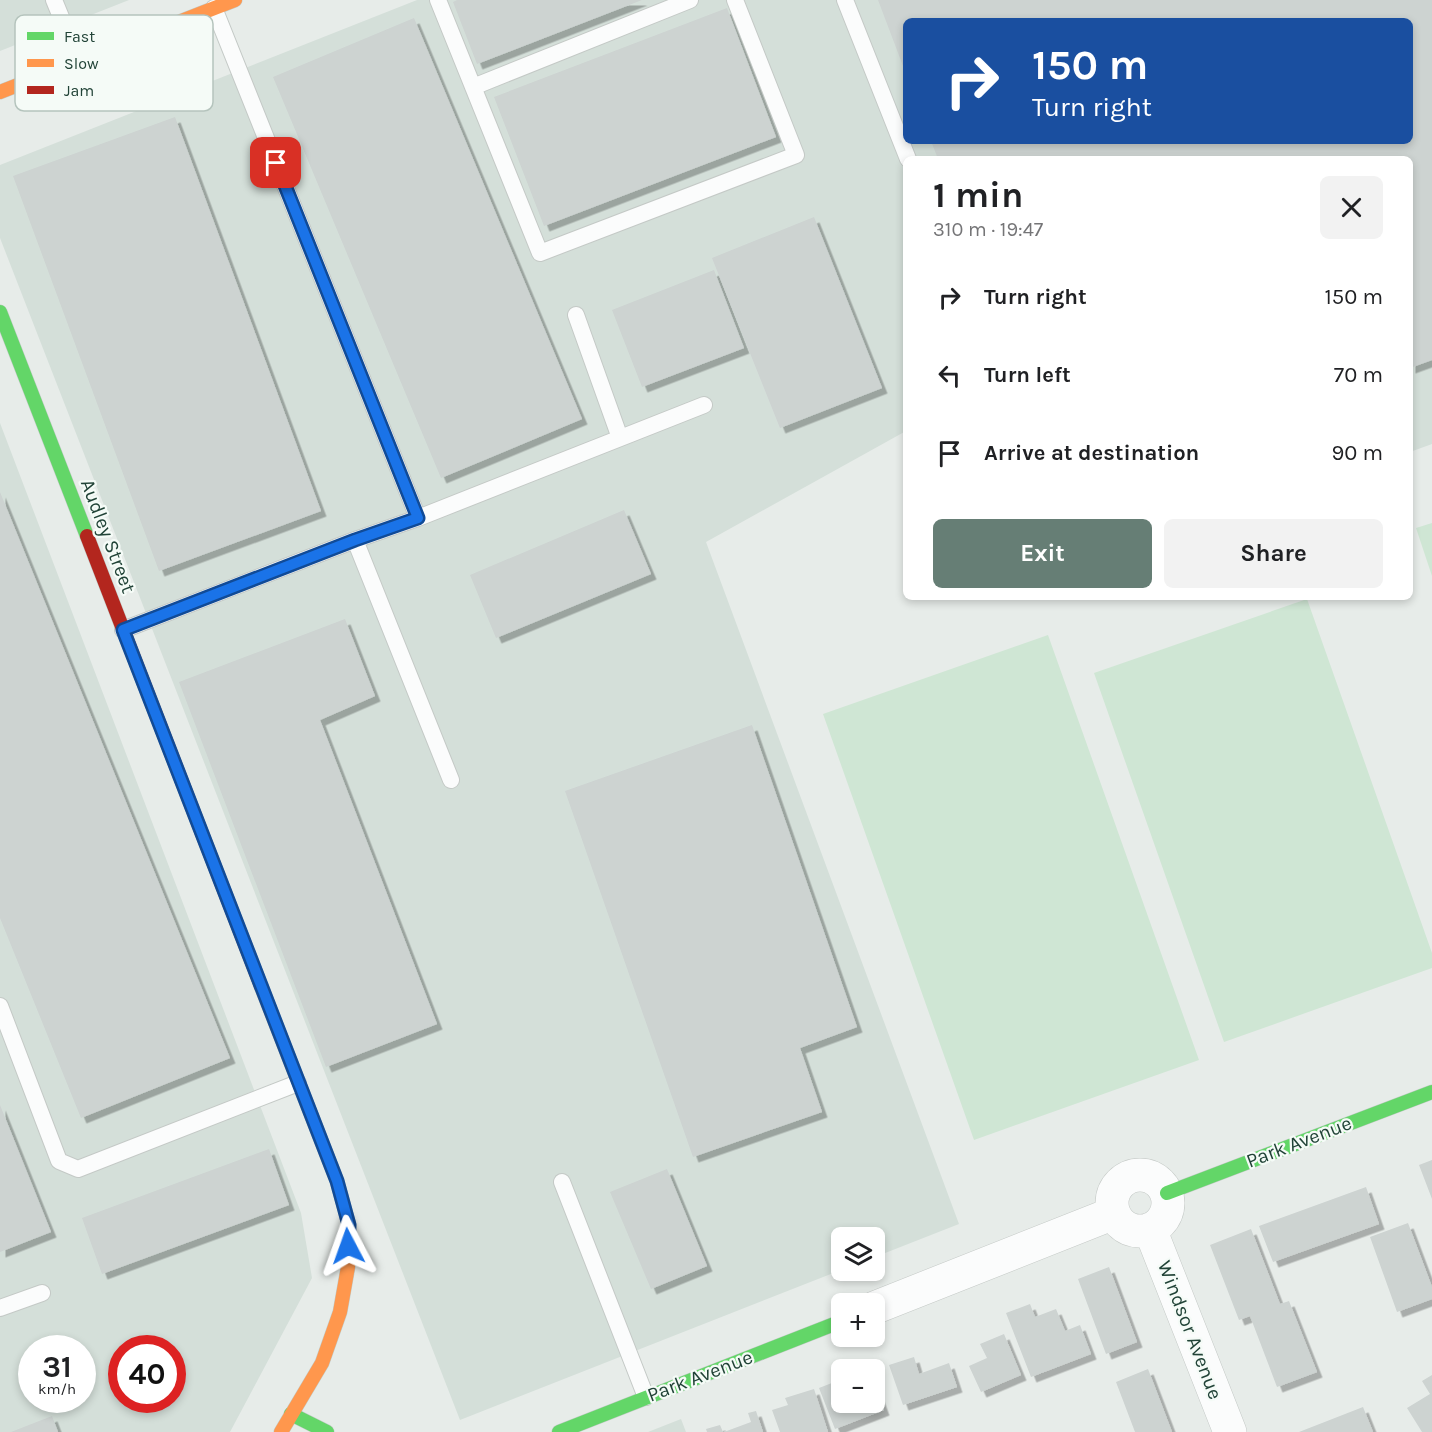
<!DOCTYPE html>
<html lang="en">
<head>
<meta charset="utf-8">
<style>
  body { margin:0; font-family:Karla,sans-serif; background:#f2f2f2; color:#202124; height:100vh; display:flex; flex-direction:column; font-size:22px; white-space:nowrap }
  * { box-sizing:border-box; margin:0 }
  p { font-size:20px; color:#757577 }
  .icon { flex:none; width:33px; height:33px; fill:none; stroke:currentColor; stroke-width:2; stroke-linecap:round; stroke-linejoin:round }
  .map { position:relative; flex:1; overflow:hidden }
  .details { position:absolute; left:903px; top:156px; width:510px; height:444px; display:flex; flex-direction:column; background:#fff; border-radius:9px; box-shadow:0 3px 9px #0003 }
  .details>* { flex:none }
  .top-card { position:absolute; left:903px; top:18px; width:510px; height:126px; border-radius:9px; box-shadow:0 3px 9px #0003; background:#1a4fa0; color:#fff; overflow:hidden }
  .fabs { position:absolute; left:831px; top:1227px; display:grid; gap:12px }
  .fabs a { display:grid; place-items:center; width:54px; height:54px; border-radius:9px; background:#fff; box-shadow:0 3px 9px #0003; font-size:30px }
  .speed { position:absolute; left:18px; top:1335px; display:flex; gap:12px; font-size:30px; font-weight:700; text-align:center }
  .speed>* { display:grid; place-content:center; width:78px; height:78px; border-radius:50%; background:#fff; box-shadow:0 3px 9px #0003; line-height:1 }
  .speed small { font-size:15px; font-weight:400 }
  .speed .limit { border:9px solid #d22; background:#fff; color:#111 }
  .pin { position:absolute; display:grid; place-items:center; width:51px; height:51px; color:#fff; margin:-26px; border-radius:12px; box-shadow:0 3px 9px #0006 }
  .me { position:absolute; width:66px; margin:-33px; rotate:356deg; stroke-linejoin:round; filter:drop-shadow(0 0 4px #0008) }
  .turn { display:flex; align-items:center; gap:21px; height:126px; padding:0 30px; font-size:27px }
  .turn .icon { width:78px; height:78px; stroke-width:2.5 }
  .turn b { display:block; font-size:42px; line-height:51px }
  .round { display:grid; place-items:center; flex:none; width:63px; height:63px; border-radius:9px; background:#f2f2f2 }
  .headline { display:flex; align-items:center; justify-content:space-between; height:102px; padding:0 30px }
  h1 { font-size:36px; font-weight:700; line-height:45px }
  .cta { display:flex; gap:12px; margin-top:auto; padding:12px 30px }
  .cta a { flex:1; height:69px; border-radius:9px; background:#667e75; color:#fff; font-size:24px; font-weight:700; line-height:69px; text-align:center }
  .cta a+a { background:#f2f2f2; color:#202124 }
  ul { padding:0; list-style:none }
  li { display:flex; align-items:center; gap:18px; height:78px; padding:0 30px }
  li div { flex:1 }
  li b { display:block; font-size:22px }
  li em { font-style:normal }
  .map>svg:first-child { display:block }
</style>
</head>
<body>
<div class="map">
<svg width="1432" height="1432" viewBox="0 0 1432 1432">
  <defs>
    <filter id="shadow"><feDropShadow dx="5.5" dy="5.5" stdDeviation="0" flood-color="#0004"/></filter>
  </defs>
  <rect width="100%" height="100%" fill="#e7ece9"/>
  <!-- built -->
  <path fill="#d4dfd9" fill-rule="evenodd" d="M0,0H129L0,51Z
    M417,0H1432V444L1410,452V159H906V431L706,542L959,1224L875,1257L874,1238H842L841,1270L460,1420L0,238V165ZM906,21H1410V141H906Z
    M0,423L301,1213L312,1278L230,1432H0ZM32,1348H82V1400H32ZM122,1348H172V1400H122Z
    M681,1419L686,1432H648Z"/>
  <!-- green -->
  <path fill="#cfe6d4" d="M1432,523V576L1416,528Z
    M1307,599L1432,953V968L1224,1042L1094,673Z
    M1048,635L1199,1060L974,1140L823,714Z"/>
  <!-- building -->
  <path fill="#cdd3d1" filter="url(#shadow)" d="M457,0H642L477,64L453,2Z
    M878,0H1432V360L1410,368V159H938L931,141H1410V21H906V74Z
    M727,8L776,137L544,226L494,97Z
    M414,18L582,419L441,478L273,77Z
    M175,117L321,511L159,571L13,176Z
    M814,217L882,388L780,428L712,258Z
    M714,270L744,348L642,387L612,310Z
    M0,492L230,1058L81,1118L0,918Z
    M624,510L651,574L496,638L470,575Z
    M345,619L375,696L320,720L437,1024L326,1067L179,682Z
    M752,725L857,1027L800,1048L822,1112L693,1157L565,791Z
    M0,1105L51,1232L0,1252Z
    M269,1149L289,1205L102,1274L82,1218Z
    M1432,1160V1199L1419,1165Z
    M667,1169L707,1266L651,1289L610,1192Z
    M1366,1187L1379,1224L1273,1262L1259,1226Z
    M1408,1223L1432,1287V1299L1397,1312L1370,1237Z
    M1251,1229L1280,1304L1289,1301L1317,1372L1277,1387L1250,1316L1239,1320L1210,1245Z
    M1109,1267L1137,1342L1106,1354L1078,1279Z
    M1030,1304L1035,1317L1056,1309L1065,1331L1080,1325L1091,1354L1031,1377L1006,1313Z
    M1004,1334L1021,1375L981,1392L969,1366L987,1358L980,1344Z
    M914,1357L919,1374L949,1363L957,1387L903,1405L889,1365Z
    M1148,1369L1172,1432H1135L1116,1382Z
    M1432,1375V1432H1422L1407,1408L1430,1394L1422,1381Z
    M842,1379V1402H874L875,1385L884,1410L835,1429L819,1388Z
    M814,1389L828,1432H780L772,1410L788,1405L785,1398Z
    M1363,1407L1373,1432H1299Z
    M756,1411L763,1432H724L751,1422L748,1413Z
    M52,1416L58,1432H11Z
    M720,1425L723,1432H707L706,1429Z"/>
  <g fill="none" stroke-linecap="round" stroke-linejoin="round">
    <!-- lane casing -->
    <g stroke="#c4c9c6" stroke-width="18">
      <path id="lane" d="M54,0L79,61
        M438,0L540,253L796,155L735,0
        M845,0L908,159
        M214,8L418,518L704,405
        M473,87L690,0
        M576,315L620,438
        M355,540L451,780
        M123,630L355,540L418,518
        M0,1006L59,1161L78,1169L298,1083
        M562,1182L646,1397
        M0,1308L42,1293"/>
    </g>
    <!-- street casing -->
    <g stroke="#c4c9c6" stroke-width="34">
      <path id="street" d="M1112 1203a28 28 0 1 1 56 0a28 28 0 1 1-56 0Z
        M1150,1229L1230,1432
        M874,1308L1114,1213"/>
    </g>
    <!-- fast casing -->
    <g stroke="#c2cac6" stroke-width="15">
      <path id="fast" d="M0,312L87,536
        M1167,1193L1432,1092
        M291,1414L327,1432
        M559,1432L842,1321"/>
    </g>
    <!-- slow casing -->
    <g stroke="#c2cac6" stroke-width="15">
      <path id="slow" d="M0,92L235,0
        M261,986L337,1181L349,1225L348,1267L340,1312L322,1363L281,1432"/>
    </g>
    <!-- jam casing -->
    <g stroke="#c2cac6" stroke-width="15">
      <path id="jam" d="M87,536L261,986"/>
    </g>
    <!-- lane -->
    <use href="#lane" stroke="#fbfcfc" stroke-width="16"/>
    <!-- street -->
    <use href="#street" stroke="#fbfcfc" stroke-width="33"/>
    <!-- fast -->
    <use href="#fast" stroke="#63d668" stroke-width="14"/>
    <!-- slow -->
    <use href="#slow" stroke="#ff974d" stroke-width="14"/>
    <!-- jam -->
    <use href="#jam" stroke="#b3261e" stroke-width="14"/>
  </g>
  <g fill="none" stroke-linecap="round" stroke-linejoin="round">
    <!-- route casing -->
    <g stroke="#114b97" stroke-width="15">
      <path id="route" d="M276,163L418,518L355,540L123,630L337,1181L349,1225L348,1246"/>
    </g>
    <!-- route -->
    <use href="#route" stroke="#1a73e8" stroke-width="10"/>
  </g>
  <g text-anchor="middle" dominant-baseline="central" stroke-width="4.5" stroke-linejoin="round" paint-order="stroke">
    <!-- street labels -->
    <g font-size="20" fill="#214337" stroke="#f5fbf7">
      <text transform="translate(108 536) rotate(69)">Audley Street</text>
      <text transform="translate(1299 1142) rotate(-21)">Park Avenue</text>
      <text transform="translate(1190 1330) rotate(69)">Windsor Avenue</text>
      <text transform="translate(700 1376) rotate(-21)">Park Avenue</text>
    </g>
  </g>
  <!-- legend -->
  <rect x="15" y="15" width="198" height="96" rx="9" fill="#f5fbf7" stroke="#b5c4bd" stroke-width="1.5"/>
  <rect x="27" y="32" width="27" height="8" fill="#63d668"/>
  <rect x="27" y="59" width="27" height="8" fill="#ff974d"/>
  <rect x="27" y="86" width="27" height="8" fill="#b3261e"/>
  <g font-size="16" fill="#214337">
    <text x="64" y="42">Fast</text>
    <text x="64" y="69">Slow</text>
    <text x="64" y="96">Jam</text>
  </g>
</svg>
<div class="fabs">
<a><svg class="icon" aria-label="layers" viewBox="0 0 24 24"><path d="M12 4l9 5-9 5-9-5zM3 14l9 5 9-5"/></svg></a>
<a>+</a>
<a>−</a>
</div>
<div class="speed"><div>31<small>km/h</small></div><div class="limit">40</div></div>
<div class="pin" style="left:276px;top:163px;background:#d93025"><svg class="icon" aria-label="arrive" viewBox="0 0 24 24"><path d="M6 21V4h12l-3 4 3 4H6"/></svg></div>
<svg class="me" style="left:348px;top:1246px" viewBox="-20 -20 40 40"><path d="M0-17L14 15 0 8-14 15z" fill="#1a73e8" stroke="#fff" stroke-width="4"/></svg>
<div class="top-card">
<div class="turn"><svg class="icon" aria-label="right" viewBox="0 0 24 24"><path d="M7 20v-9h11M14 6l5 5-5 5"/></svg><div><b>150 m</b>Turn right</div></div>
</div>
<section class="details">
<div class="headline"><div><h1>1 min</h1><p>310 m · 19:47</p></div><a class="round"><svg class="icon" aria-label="close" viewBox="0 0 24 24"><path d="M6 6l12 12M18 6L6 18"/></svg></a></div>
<ul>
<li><svg class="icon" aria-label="right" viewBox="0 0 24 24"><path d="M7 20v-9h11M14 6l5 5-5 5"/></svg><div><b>Turn right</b></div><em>150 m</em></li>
<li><svg class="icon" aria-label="left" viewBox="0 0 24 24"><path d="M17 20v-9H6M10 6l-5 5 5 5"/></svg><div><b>Turn left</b></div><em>70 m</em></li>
<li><svg class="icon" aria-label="arrive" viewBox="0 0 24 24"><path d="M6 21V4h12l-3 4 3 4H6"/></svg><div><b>Arrive at destination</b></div><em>90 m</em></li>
</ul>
<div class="cta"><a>Exit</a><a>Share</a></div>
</section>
</div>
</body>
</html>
